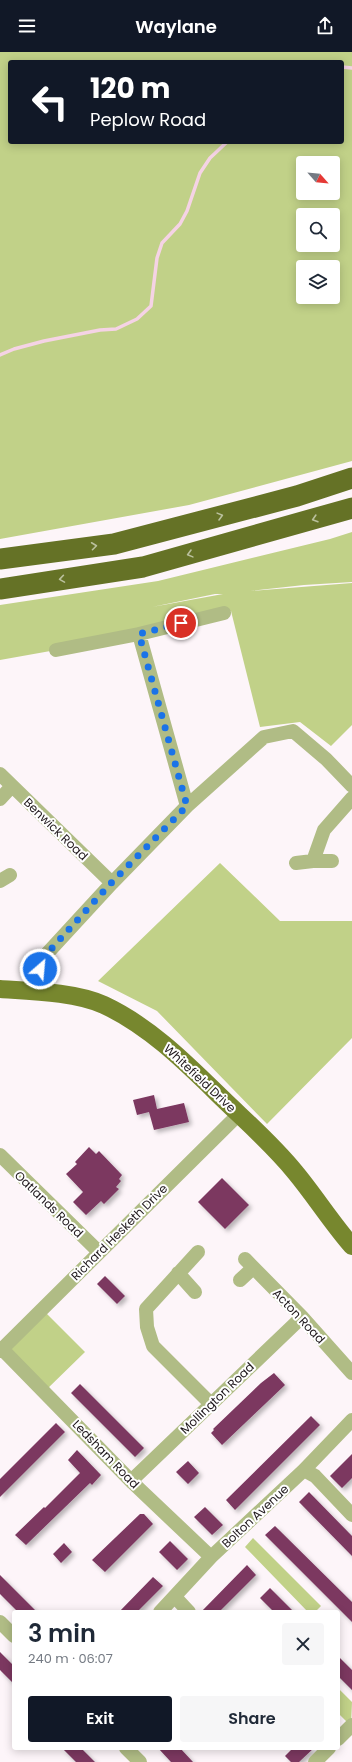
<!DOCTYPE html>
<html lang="en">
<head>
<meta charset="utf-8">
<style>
  body { margin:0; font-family:Poppins,sans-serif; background:#f6f6f7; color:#1f2937; height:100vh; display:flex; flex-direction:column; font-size:15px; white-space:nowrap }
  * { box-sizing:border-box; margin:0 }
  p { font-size:13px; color:#747a83 }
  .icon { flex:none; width:22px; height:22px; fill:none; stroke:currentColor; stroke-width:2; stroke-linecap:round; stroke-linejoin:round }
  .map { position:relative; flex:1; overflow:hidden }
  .sheet { position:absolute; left:12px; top:1558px; width:328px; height:140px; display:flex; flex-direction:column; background:#fff; border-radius:4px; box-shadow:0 2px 10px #0003 }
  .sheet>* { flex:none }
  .guide { position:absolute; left:8px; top:8px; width:336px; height:84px; border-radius:4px; box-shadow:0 2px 10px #0003; background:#111827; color:#fff; overflow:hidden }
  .needle { width:26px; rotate:117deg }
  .fabs { position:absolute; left:296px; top:104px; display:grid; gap:8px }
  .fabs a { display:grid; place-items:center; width:44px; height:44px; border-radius:4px; background:#fff; box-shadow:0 2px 10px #0003; font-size:20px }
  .pin { position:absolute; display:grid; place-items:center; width:34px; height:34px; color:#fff; margin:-17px; border:2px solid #fff; border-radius:50%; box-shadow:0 1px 4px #0007 }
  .me { position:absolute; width:44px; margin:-22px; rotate:27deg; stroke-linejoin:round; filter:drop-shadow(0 0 3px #0008) }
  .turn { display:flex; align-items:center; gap:14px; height:84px; padding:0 16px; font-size:18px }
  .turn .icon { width:52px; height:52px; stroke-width:2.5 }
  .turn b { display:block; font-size:28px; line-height:34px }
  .round { display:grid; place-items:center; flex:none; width:42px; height:42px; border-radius:4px; background:#f6f6f7 }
  .summary { display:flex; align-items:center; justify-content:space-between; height:68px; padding:0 16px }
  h1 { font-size:24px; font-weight:600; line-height:30px }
  .action { display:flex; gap:8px; margin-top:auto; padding:8px 16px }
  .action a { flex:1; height:46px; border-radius:4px; background:#111827; color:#fff; font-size:16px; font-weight:600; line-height:46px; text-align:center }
  .action a+a { background:#f6f6f7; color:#1f2937 }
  header { display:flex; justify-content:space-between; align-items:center; height:52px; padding:0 16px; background:#111827; color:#fff; font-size:18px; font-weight:600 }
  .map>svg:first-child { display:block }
</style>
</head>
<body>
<header><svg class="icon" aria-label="menu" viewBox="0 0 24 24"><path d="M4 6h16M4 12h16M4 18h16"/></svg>Waylane<svg class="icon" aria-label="share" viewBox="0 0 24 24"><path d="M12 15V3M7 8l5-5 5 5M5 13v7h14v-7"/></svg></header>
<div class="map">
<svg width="352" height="1710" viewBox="0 0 352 1710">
  <defs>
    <filter id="shadow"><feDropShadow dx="3" dy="3" stdDeviation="2" flood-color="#0004"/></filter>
  </defs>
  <rect width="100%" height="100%" fill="#fdf5f9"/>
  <!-- green -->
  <path fill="#c1d188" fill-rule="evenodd" d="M0,0H352V409L189,453L0,487ZM10,10H342V90H10ZM303,111H333V141H303ZM303,163H333V193H303ZM303,215H333V245H303Z
    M352,480V530L304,533L250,539L352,531V673L331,694L300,670L260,675L231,559L56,598L0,608V553L158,529L330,487ZM215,542H223L152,555Z
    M220,811L280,869H352V986L267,1072L157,959L98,929Z
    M42,1257L85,1300L44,1340L2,1297Z
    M253,1486L321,1554L315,1560H308L245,1495Z
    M338,1636L352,1650L351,1674L338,1661Z"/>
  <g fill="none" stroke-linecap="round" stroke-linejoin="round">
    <!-- stream -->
    <path stroke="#f5d3e5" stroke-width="3.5" d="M342,15L352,16
      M0,303L14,297L44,289L100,278L116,277L137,267L151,254L157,206L162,191L180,172L187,159L200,121L210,106L227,90"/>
  </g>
  <!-- building -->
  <path fill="#7c3760" filter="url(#shadow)" d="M154,1043L157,1057L184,1051L189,1070L154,1078L149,1060L137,1063L133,1048Z
    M89,1095L96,1102L99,1099L122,1123L119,1127L121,1129L116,1135L119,1137L104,1152L101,1149L86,1163L73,1150L83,1140L66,1122L77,1112L75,1110Z
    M222,1126L249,1153L225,1177L198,1150Z
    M105,1224L125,1244L117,1252L97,1232Z
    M274,1321L285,1333L222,1393L211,1381L214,1378L213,1377L261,1331Z
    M80,1332L144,1396L135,1405L71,1341Z
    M311,1364L320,1373L235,1458L226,1448Z
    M56,1371L65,1380L0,1445V1427Z
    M77,1398L101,1423L92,1433L90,1431L26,1493L15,1483L44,1455L45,1456L80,1421L68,1408Z
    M352,1402V1426L342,1436L330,1424Z
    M188,1409L199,1421L188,1432L176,1420Z
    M309,1440L352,1484V1504L299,1450Z
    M205,1455L223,1473L212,1483L194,1465Z
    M140,1462H144L153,1472L105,1520L92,1508Z
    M275,1474L352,1550V1570L265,1483Z
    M170,1489L188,1507L177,1518L159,1500Z
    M64,1491L72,1500L61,1511L53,1502Z
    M247,1513L256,1523L219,1560H201Z
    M0,1523L37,1560H18L0,1542Z
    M153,1525L163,1534L137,1560H119Z
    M270,1536L294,1560H274L260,1546Z
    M0,1600L14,1614V1632L0,1618Z
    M338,1604L352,1618V1638L338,1624Z
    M62,1696H81L95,1710H76Z
    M158,1696H180L193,1710H171Z
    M293,1696H314L299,1710H291L285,1704Z"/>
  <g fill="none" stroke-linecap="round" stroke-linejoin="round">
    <!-- minor -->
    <path stroke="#b0bc85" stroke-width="14" d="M139,582L187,754
      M56,598L139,582L224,561
      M0,722L112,831
      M0,747L12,734
      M332,809H313L324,778L352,746
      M296,811L313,809
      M0,829L10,823
      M36,939L42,907L112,831L187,754L264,685L293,679L326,707L352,734
      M0,1103L99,1200
      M198,1200L146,1257L147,1275L153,1294L211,1352
      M245,1207L302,1265L352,1321
      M178,1221L195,1240
      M240,1228L253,1216
      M2,1297L133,1431L211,1505
      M0,1299L239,1062
      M304,1418L315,1424L352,1463
      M132,1428L302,1265
      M175,1545L189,1560
      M160,1560L211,1505L304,1418L352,1368
      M0,1570L14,1584
      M338,1687L352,1673
      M126,1696L140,1710
      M315,1710L329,1696"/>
    <!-- major -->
    <path stroke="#77872e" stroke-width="18" d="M0,937C31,939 76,940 104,953C151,975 188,1013 225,1049C249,1072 274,1094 295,1120C315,1144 331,1170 352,1194"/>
    <!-- highway -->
    <path stroke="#657226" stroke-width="21" d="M0,507L114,492L297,444L352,426
      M0,537L143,515L352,456"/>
  </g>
  <!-- one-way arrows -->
  <defs><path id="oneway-chevron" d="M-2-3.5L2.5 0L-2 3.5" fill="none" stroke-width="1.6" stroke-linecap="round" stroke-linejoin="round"/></defs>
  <g stroke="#bac09d">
    <use href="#oneway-chevron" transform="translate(220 464) rotate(-15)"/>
    <use href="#oneway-chevron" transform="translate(315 467) rotate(163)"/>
    <use href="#oneway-chevron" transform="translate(94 494) rotate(-7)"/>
    <use href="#oneway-chevron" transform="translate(190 502) rotate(165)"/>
    <use href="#oneway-chevron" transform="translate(62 527) rotate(171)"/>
  </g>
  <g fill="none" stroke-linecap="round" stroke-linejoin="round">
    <!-- route -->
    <path stroke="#1a73e8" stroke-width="7" stroke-dasharray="0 12.6" d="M40,917L42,907L112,830L187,754L139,582L181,571"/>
  </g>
  <g text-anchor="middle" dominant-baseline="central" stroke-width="4" stroke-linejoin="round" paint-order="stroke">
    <!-- street labels -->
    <g font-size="12" fill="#1e171b" stroke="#fff">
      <text transform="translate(56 777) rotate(44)">Benwick Road</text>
      <text transform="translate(200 1026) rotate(43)">Whitefield Drive</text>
      <text transform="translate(49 1152) rotate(44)">Oatlands Road</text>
      <text transform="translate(119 1180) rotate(-45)">Richard Hesketh Drive</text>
      <text transform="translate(299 1264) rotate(47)">Acton Road</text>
      <text transform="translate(217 1346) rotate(-44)">Mollington Road</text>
      <text transform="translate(106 1402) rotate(46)">Ledsham Road</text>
      <text transform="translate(255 1464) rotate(-43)">Bolton Avenue</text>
    </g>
  </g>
</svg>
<div class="fabs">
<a><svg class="needle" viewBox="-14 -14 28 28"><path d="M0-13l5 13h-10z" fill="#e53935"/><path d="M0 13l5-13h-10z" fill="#747a83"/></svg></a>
<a><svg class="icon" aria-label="search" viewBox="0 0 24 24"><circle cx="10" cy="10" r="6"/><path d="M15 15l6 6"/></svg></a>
<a><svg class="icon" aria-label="layers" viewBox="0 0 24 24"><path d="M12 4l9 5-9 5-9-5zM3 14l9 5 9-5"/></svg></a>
</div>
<div class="pin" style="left:181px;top:571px;background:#d93025"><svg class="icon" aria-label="arrive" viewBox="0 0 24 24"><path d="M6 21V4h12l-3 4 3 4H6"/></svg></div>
<svg class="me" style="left:40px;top:917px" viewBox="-20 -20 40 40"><circle r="17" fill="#1a73e8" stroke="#fff" stroke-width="3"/><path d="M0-11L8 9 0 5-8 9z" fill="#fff"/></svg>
<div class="guide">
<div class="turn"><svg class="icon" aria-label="left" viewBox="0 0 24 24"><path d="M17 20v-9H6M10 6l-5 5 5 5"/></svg><div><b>120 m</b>Peplow Road</div></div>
</div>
<section class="sheet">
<div class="summary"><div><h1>3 min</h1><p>240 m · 06:07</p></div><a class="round"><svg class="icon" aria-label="close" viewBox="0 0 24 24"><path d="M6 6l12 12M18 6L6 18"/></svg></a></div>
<div class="action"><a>Exit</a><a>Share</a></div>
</section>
</div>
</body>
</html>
